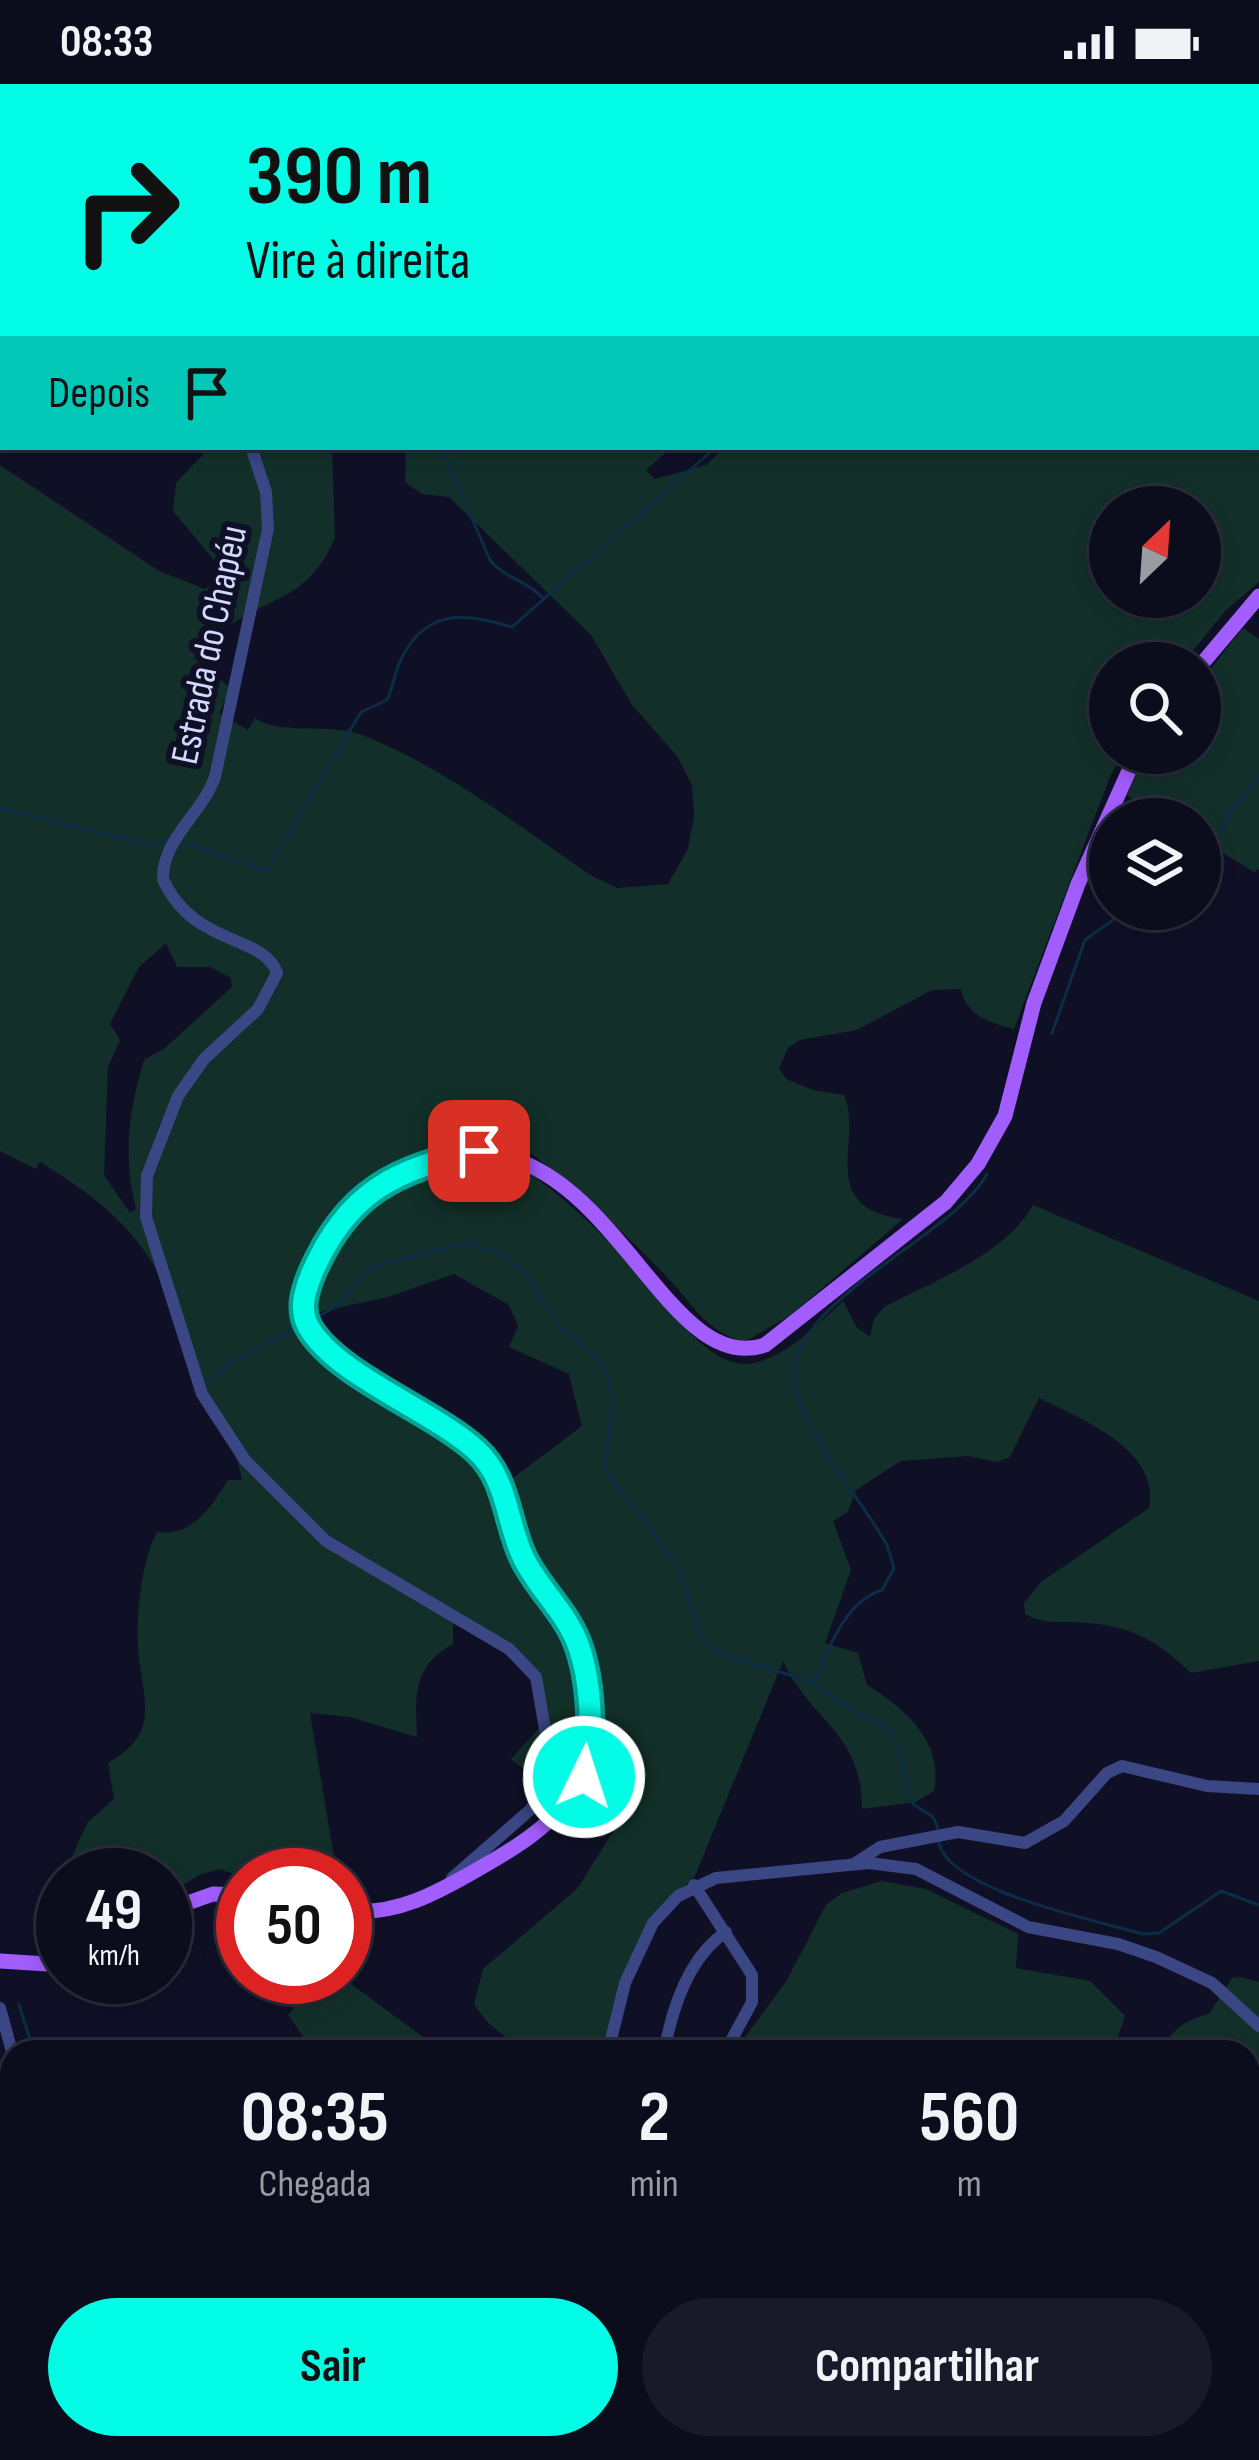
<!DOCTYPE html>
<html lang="pt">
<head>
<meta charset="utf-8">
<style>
  body { margin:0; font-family:"Sofia Sans Condensed",sans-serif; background:#191a29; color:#f1f3f6; height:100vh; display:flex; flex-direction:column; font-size:45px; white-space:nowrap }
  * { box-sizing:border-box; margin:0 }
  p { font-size:39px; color:#9a9ba3 }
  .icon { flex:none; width:66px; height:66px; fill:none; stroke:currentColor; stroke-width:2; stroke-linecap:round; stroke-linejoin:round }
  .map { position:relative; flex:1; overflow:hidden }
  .panel { position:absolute; left:0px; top:1956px; width:1260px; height:420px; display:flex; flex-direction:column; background:#0b0c1c; border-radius:36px 36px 0 0; box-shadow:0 6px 18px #0003,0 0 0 3px #2b2c3b }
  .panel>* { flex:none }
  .top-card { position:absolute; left:0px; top:0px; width:1260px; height:366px; box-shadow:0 6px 18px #0003,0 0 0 3px #2b2c3b; background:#03fce5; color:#111; overflow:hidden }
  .needle { width:78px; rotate:25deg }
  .buttons { position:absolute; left:1089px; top:402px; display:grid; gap:24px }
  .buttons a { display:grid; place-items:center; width:132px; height:132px; border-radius:50%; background:#0b0c1c; box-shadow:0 6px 18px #0003,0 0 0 3px #2b2c3b; font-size:60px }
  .speed { position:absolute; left:36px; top:1764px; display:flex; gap:24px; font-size:60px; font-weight:700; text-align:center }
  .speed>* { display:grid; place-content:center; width:156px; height:156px; border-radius:50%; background:#0b0c1c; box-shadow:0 6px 18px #0003,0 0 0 3px #2b2c3b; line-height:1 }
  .speed small { font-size:30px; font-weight:400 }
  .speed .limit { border:18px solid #d22; background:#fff; color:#111 }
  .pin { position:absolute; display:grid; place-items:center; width:102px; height:102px; color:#fff; margin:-51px; border-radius:24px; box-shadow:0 6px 18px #0006 }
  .me { position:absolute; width:132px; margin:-66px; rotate:4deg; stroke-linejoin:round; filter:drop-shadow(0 0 9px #0008) }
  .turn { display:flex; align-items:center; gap:42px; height:252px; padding:0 48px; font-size:54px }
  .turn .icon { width:156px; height:156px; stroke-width:2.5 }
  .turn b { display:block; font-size:84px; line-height:102px }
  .then { display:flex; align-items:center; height:114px; padding:0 48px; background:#0003; gap:24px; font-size:45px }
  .eta { display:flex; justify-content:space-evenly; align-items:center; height:204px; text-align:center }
  .eta b { font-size:72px; font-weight:700; line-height:84px }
  .cta { display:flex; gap:24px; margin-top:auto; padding:24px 48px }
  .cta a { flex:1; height:138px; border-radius:72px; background:#03fce5; color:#111; font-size:48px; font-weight:700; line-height:138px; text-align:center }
  .cta a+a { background:#191a29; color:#f1f3f6 }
  .status { display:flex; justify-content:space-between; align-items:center; height:84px; padding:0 60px; background:#0b0c1c; direction:ltr }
  .status svg { height:33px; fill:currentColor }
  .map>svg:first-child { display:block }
</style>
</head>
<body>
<div class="status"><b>08:33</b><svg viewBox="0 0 49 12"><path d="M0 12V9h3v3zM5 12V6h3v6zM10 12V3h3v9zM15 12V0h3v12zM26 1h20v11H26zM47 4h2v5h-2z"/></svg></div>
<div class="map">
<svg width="1259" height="2376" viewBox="0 0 1259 2376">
  <rect width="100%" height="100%" fill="#0f1026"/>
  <!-- green -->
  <path fill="#123029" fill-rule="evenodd" d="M0,0H941L3,3L0,298Z
    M1178,0H1259V498L1225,527L1183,579H1110V669H1124L1111,690L1014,945C991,939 966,932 961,905L932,906L857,946L800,956L788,964L779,984L786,995L813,1006L844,1011C864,1055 814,1123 903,1135L791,1231L744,1258C706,1247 694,1222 668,1194C642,1166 531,1057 499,1053C474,1049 442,1066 418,1072C338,1093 311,1166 294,1239C352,1301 433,1338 496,1397C500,1432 506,1464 524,1495C537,1516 555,1535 565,1557C587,1606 588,1672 572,1722L550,1735L555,1710L511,1675L545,1637C527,1565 521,1568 453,1540V1560C413,1581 415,1612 417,1653L350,1633L310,1629L337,1791L243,1793L219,1785L199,1791L165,1813V1791H64L87,1739L114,1715L108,1679C164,1648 141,1613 138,1563C136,1532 141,1487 152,1459L157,1448C193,1453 211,1423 228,1396H242C236,1357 214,1348 200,1315C187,1286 184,1256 174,1226C150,1154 102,1116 40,1078L36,1085L0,1067V381L159,487L205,505L217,498L218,481L173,427L176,399L210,363H332L335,453C311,514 271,512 222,546L219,593L231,606L219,629L248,646L255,634C279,652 329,638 362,651C445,683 519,743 592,792L617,804L668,800L688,765L694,732L692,701L677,672L632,621L591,551L449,413L422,410L405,398L406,363H672L646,386L655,395L706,381L725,363H1257V3ZM1110,423H1200V513H1110ZM166,859L177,883H210L231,894L232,903L165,964L144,976C128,1029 123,1071 136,1125L130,1129L104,1091L108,983L120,956L110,940L139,883Z
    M1243,544L1259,555V785L1254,788L1200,755V735H1160L1127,711L1146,669H1200V598Z
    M495,1070C541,1091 581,1130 617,1166C647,1196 700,1279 744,1280C779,1280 820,1239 843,1217L857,1244L870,1252L874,1235L884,1223C931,1199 1007,1169 1033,1121L1259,1217V1577L1191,1589C1152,1552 1127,1540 1071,1538C1052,1538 1042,1539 1025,1530L1024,1519L1041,1498L1149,1424C1161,1366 1083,1336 1039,1314L1010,1373L997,1378L968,1372L901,1377L856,1406L848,1428L833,1437L851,1486L825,1559L858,1569L867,1601C905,1624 944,1658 934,1707L916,1718L862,1725C862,1648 812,1639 783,1577L695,1792L655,1833L605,1968C552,1968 506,1971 474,1920L483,1885L578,1804L626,1726L633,1692L598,1690L590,1553L540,1489L527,1461L513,1394L582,1342L569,1290L509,1263L518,1242L509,1221L454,1190L388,1213L309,1230L308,1223C356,1123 385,1097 495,1070Z
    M881,1797L926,1805L1018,1850L1016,1884L1090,1897L1125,1932L1113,1968H734L787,1896L826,1821L842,1809Z
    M319,1893H342L443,1968H314L288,1931Z
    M1240,1893L1259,1898V2376H663V2364H1248V1968H1163C1170,1944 1187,1936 1209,1930L1232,1894Z
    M12,2321V2364H165L145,2376H0V2343Z"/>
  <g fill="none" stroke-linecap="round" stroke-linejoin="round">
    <!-- stream -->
    <path stroke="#0d2d47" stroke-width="3" d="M967,0L968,3
      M304,2V3
      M1132,3L1133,0
      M441,363L490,476C505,495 525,495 542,513
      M0,724L150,761L170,757
      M180,757L266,787L361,628L387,616C393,604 394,592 399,580C423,524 465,528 512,543L716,363
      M1200,788L1229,731L1259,693
      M1052,949L1085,856L1128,825
      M314,1235L338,1221L371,1183L468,1159L502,1170L525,1189L558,1240L604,1281L613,1312L605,1387L678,1481L702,1557L724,1571L816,1599L840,1619L892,1646L913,1720L933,1733L939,1747
      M205,1299L232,1277L299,1243
      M817,1595C828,1562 848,1516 882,1506L894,1484L887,1461C859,1412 814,1364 797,1310C768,1224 952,1156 987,1090
      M939,1759C949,1807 1099,1837 1143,1850L1159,1849L1221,1807L1259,1821
      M19,1921L34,1968
      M3,2052L12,2049
      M116,2376L130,2364
      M658,2376V2364"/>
    <!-- minor -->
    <path stroke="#3b4684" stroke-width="12" d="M277,3L279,0
      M251,363L266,408L268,445L215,693C202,730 162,755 163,795C193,863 264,850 277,889L258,925L204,975L178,1012L147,1092L146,1133L202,1310L245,1376L326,1457L509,1565L536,1593L549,1668L546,1702L530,1726L452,1794
      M854,1780L880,1763L958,1748L1025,1759L1064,1737L1107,1689L1122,1682L1207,1702L1259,1705
      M694,1801L752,1891V1918L725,1968
      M0,1924L12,1968
      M608,1968L625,1899L653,1839L678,1812L716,1794L869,1779L916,1785L1028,1843L1118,1860L1156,1873L1212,1899L1259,1942
      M664,1968C672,1925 688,1873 726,1848
      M0,2038L12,2002
      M0,2074L12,2094
      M230,2364L233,2376
      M508,2364L513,2376
      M434,2376L467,2364
      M599,2376L600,2364"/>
    <!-- major -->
    <path stroke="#a25dfd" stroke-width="15" d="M1200,582L1259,512
      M165,1827L213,1810L243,1811
      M345,1827C396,1832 437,1809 480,1784C555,1742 597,1707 586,1616C583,1596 583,1572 575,1554C562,1527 540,1504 525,1478C509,1448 510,1412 492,1384C452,1325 335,1297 307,1240C289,1203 338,1127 368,1107C593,957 646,1302 765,1261L946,1118L978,1080L1005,1032L1034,919L1078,800L1137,669
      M0,1877L63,1881"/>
  </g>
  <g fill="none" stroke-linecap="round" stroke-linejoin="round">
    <!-- route casing -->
    <g stroke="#02a495" stroke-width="30">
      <path id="route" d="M479,1067C395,1085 347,1108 312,1189C305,1206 299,1225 308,1242C335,1291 432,1326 476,1366C508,1395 506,1437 523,1473C537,1503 565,1527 577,1558C591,1594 595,1656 584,1693"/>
    </g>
    <!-- route -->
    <use href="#route" stroke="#03fce5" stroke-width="21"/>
  </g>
  <g text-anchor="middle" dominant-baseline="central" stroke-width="12" stroke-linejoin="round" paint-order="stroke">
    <!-- street labels -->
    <g font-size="39" fill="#d4d8ff" stroke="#0f1026">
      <text transform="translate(210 561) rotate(-78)">Estrada do Chapéu</text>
    </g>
  </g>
</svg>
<div class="buttons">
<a><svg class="needle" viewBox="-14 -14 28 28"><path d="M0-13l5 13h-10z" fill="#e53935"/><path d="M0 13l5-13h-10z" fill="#9a9ba3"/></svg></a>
<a><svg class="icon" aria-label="search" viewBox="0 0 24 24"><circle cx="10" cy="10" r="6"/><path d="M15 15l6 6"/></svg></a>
<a><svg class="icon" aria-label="layers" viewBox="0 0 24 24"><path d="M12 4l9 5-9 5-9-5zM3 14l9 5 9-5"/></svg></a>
</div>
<div class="speed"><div>49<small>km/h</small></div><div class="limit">50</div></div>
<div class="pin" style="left:479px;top:1067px;background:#d93025"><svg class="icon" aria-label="arrive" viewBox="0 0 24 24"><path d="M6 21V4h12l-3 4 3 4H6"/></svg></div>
<svg class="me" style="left:584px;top:1693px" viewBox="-20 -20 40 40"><circle r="17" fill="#03fce5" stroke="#fff" stroke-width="3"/><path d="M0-11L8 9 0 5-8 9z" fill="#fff"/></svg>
<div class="top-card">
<div class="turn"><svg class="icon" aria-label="right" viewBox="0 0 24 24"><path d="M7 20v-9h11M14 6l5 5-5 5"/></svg><div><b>390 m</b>Vire à direita</div></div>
<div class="then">Depois<svg class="icon" aria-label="arrive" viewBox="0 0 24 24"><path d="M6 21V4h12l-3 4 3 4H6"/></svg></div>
</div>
<section class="panel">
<div class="eta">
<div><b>08:35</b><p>Chegada</p></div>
<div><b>2</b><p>min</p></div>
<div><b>560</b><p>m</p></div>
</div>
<div class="cta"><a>Sair</a><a>Compartilhar</a></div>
</section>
</div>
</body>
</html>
